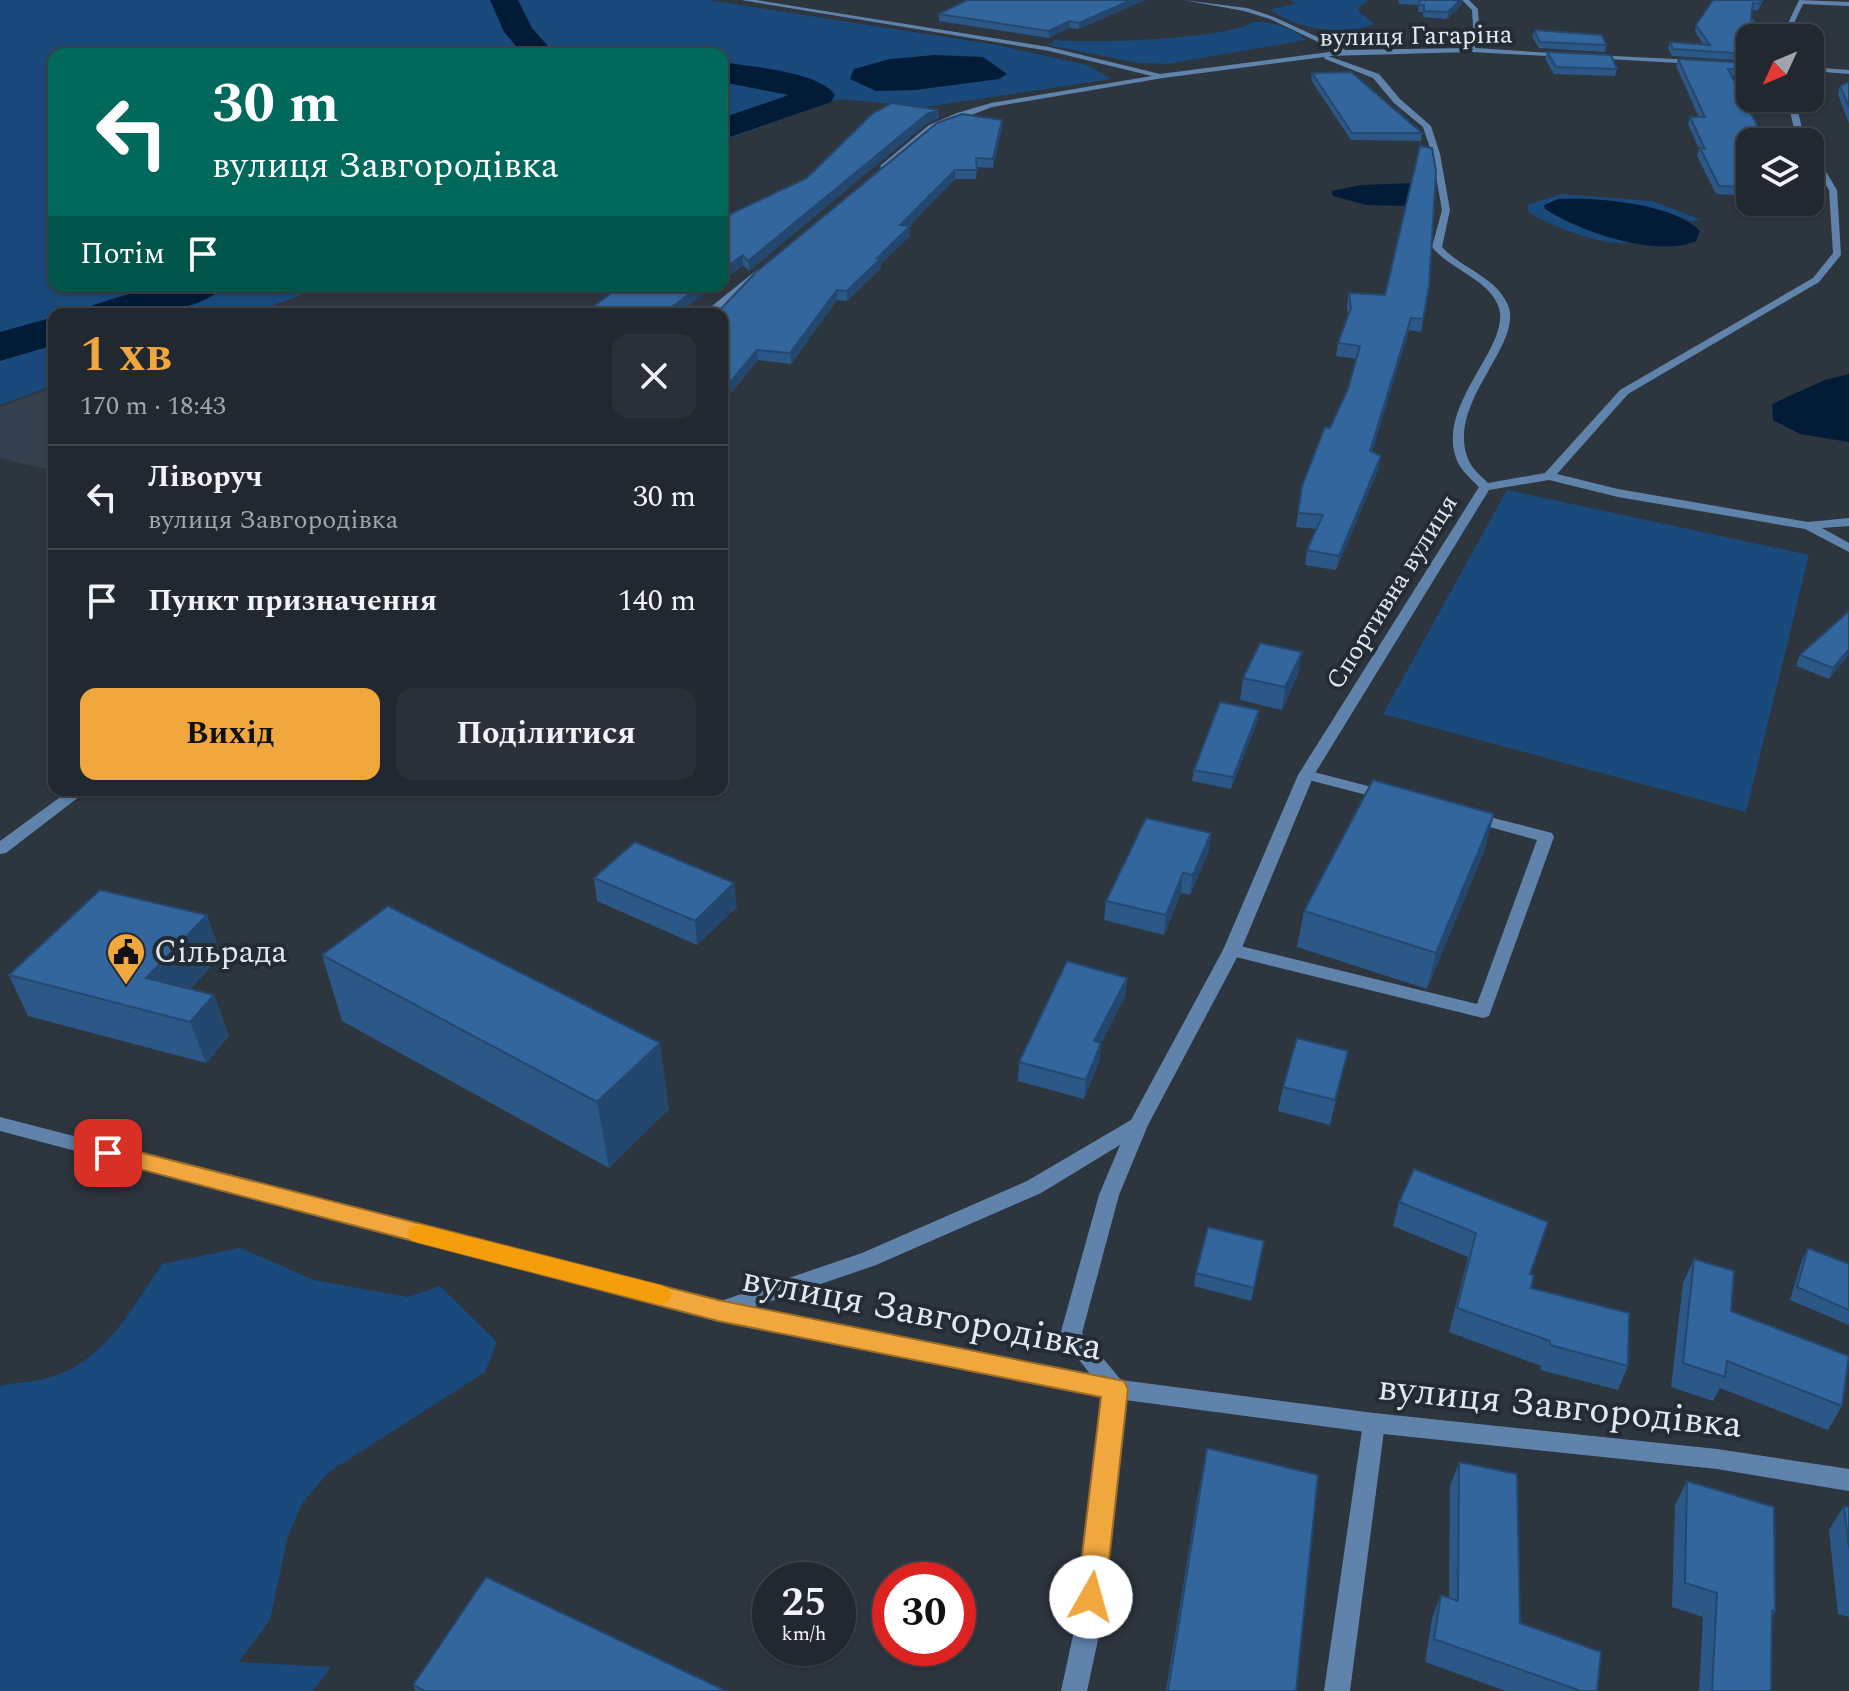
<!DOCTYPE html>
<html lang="uk">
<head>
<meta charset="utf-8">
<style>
  body { margin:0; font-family:Spectral,serif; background:#2a3037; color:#f1f3f6; height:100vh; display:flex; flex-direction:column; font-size:30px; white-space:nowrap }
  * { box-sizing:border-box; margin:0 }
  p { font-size:26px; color:#a2a6aa }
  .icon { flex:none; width:44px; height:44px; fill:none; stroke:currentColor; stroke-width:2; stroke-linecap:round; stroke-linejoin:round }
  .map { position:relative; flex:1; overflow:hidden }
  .details { position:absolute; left:48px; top:308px; width:680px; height:488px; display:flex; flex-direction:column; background:#22282f; border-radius:16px; box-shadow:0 2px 6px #0004,0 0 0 2px #3f444b }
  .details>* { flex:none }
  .guide { position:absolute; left:48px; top:48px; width:680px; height:244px; border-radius:16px; box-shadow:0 2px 6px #0004,0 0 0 2px #3f444b; background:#00695c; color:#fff; overflow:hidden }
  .needle { width:52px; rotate:226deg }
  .controls { position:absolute; left:1736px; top:24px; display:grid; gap:16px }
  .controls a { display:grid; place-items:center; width:88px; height:88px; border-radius:16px; background:#22282f; box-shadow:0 2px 6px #0004,0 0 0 2px #3f444b; font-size:40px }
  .speed { position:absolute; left:752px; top:1562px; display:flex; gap:16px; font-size:40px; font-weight:700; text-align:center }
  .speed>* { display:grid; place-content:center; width:104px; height:104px; border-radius:50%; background:#22282f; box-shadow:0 2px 6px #0004,0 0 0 2px #3f444b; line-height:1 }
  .speed small { font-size:20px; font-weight:400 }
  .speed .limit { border:12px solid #d22; background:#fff; color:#111 }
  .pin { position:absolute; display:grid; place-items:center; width:68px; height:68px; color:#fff; margin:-34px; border-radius:16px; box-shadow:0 4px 12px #0006 }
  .me { position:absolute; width:88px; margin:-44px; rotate:7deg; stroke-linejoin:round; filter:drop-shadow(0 0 6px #0008) }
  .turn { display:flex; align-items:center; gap:28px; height:168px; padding:0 32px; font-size:36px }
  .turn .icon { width:104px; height:104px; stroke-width:2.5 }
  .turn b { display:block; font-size:56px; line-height:68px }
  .then { display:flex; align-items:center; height:76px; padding:0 32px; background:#0003; gap:16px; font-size:30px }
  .round { display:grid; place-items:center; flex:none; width:84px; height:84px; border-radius:16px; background:#2a3037 }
  .headline { display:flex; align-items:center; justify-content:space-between; height:136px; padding:0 32px }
  h1 { font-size:48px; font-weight:700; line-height:60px; color:#efa73e }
  .primary-button { display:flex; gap:16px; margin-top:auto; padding:16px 32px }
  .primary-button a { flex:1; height:92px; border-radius:16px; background:#efa73e; color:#111; font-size:32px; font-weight:700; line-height:92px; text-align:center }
  .primary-button a+a { background:#2a3037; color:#f1f3f6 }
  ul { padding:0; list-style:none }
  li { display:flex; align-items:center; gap:24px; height:104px; padding:0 32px; border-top:2px solid #3f444b }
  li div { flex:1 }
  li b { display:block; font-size:30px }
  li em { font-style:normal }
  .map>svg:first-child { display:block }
</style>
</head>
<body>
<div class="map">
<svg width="1849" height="1691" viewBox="0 0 1849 1691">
  <rect width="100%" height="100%" fill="#2d353f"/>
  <!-- built -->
  <path fill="#34404e" d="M54,387V471L0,458V407Z"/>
  <!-- green -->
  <path fill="#194a7b" d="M0,0H708L997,45L1087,65L1111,79L925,107L838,99L722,141V54H54V286H326L249,314H54V385L0,405Z
    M1290,0H1368L1357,10L1374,24C1344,37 1298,29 1272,11L1271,9L1297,4Z
    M1253,22C1271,21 1292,28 1306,40L1167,64L1138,63L1048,45L1055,40C1089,44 1228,39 1253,22Z
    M1561,194L1652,201L1702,220L1691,221L1660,210L1597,200L1558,199L1545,209L1587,229L1632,242C1606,248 1551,226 1529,213L1527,205Z
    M1507,490L1809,555L1746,812L1383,714Z
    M240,1248L314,1280L408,1297L440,1286L497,1342L485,1372L329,1472L303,1502L288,1536L270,1620L239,1662L331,1667L313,1691H0V1386C14,1382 29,1383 44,1379C103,1365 130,1311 162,1264Z"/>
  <!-- water -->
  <path fill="#021b36" d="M935,55L983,57L1007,74L999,79L915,90L876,91L850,79L854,69L890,59Z
    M1414,183L1407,206L1366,205L1333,196L1331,191L1361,185Z
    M1558,199C1596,197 1673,203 1700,231L1696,241C1656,258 1581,232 1545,209L1544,205Z
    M1849,374V442L1800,434L1773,420L1772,404L1825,380Z"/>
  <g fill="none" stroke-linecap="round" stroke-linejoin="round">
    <!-- river -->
    <path fill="#021b36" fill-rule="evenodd" d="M490,0H518L532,28L555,54H523L504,32Z
      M722,62C750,67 819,71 835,95L831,102L722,140V118L789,95L722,82Z
      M155,286H222C202,316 121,314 87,314L93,305Z
      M54,317V345L0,361V332Z"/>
    <!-- lane -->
    <path fill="#6083ac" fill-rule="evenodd" d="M1306,770L1391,792L1394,795L1386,800L1301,778L1298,775Z
      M1470,812L1552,833L1554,837L1489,1016L1483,1018L1232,956L1223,950L1232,944L1477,1004L1537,840L1464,820L1462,817L1464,814Z
      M1374,1413L1382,1416L1385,1423L1350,1691H1324L1363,1423L1366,1416Z"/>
    <!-- street -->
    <path fill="#6083ac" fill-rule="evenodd" d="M741,0H756L1049,47L1160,74L1337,51L1270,19L1244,11L1183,0L1247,8L1274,17L1346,50L1468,48L1473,26L1472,10L1462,0H1469L1478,9L1479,26L1475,48L1567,54L1565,57L1471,52L1328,56L1379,74L1400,99L1431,126L1440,154L1450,210L1442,247C1461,268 1494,276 1507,303C1527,342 1445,402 1468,459C1472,469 1481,476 1488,483L1545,473L1620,390L1813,278L1833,253L1829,190L1810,159V150H1813L1837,190L1841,255L1819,282L1628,394L1557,474L1618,489L1808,522L1849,518V526L1822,528L1849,543V552L1805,529L1618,497L1549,480L1489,490L1314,775L1241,950L1148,1125L1119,1195L1082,1333L1121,1380L1374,1413L1717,1449L1849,1469V1491L1717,1469L1374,1433L1125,1400L1101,1626L1087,1691H1061L1075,1626L1103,1396L718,1320L0,1131V1117L718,1302L862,1253L1027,1181L1131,1120L1223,950L1298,775L1479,487C1471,479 1460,470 1456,458C1436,401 1517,342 1497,303C1485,278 1450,269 1432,247L1442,210L1432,154L1423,127L1394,103L1373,78L1325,59L1324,57L1163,78L992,107L935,129L883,170L880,166L929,125L957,113L991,103L1152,76L1049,51ZM1120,1145L1099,1195L1060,1335L1090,1374L751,1308L876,1265L1041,1193Z
      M1799,0L1849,2V6L1803,4L1787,38H1781Z
      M1592,55L1696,60L1699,62L1696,64L1590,58Z
      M1810,67L1849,70V74L1810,71Z
      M1787,98H1795L1803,133L1808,142H1800L1795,133Z
      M758,269L766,271L713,314H702Z
      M70,790H88L6,853L0,854V841Z"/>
  </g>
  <!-- wall -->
  <path fill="#2c5887" d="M967,0H1145L1079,29L1069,28L1049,38L939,21V14Z
    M1398,0H1462V4L1447,19L1423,17V12H1418L1419,5L1399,4Z
    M1713,0H1763L1758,10H1752L1750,61L1672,56L1668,48L1670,42L1703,44L1695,32L1696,25Z
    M1534,30L1606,45L1605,52L1539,48L1532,37Z
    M1547,52L1617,69L1615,76L1554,74L1545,59Z
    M1678,59L1750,63V77L1732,76L1750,142V202H1779L1777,207L1742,204L1740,195L1716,194L1697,156L1699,149L1688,124L1690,117H1699L1676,66Z
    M1312,73L1422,133L1421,141L1351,140L1311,80Z
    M1849,82V123L1838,95L1840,86Z
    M939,110V118L927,123L749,271L743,265L722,281L807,178Z
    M1002,120V128L993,168L977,167L976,179H955L909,226L910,236L881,264V268L847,301L837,300L791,364L758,360L722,404V314Z
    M1429,287L1421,332L1409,330L1372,452L1378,470L1336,570L1305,565L1307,550L1317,529L1296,527L1302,486L1348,389L1357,359L1336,356L1338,343L1348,316L1347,305L1349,293L1385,295Z
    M1849,654L1829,679L1796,666L1800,655Z
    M1298,674L1282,710L1240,700L1243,678Z
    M1259,710L1257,722L1231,789L1192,781L1194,770Z
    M1211,833L1208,853L1190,895L1181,893L1164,935L1104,920L1106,901Z
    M1485,849L1427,989L1297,947L1304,911Z
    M594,878L737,907L697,945L597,901Z
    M207,915L221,956L190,989L214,995L229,1036L206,1063L28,1016L9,975Z
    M322,955L669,1109L609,1168L342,1021Z
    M1127,978L1125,997L1101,1043L1099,1062L1084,1099L1018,1081L1019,1062Z
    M1342,1075L1330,1125L1278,1111L1283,1087Z
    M1414,1169L1530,1274L1531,1288L1628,1366L1618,1390L1540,1370L1541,1366L1449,1332L1468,1257L1393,1226L1399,1202Z
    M1264,1241L1251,1301L1194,1286L1196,1273Z
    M1808,1248L1849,1264V1325L1790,1300L1802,1260Z
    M1694,1259L1731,1311L1842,1406L1828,1430L1720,1388L1713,1401L1671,1387L1683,1283Z
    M1207,1448L1296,1691H1166L1198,1494Z
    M1459,1462L1520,1623L1597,1691H1506L1425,1662L1432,1618L1441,1595L1449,1597L1450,1486Z
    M1687,1481L1775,1612L1772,1618L1771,1691H1699L1703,1617L1672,1607L1675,1505Z
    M1844,1506L1849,1507V1617L1838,1614L1829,1530Z
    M413,1685L726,1691H415Z"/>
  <!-- shaded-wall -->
  <path fill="#24476e" d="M1131,0H1145L1079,29V23Z
    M1460,0H1462V4L1447,19L1448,12Z
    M1070,21L1069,28L1049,38V31Z
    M939,110V118L927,123L749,271L748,261L927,114Z
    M1002,120V128L993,168V159Z
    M955,170V179L901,235L900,225Z
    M910,226V236L881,264V268L847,301V291L877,258Z
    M743,255V265L722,281V270Z
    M700,286H715L677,314H662Z
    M837,290V300L791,364L790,353Z
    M1411,318L1409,330L1368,465L1370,451Z
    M757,350L758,360L722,404V392Z
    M1381,456L1378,470L1336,570L1339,556Z
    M1849,649V654L1829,679L1833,668Z
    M1302,652L1298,674L1282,710L1285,687Z
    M1259,710L1257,722L1231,789L1233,777Z
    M1494,814L1485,849L1427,989L1436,953Z
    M1211,833L1208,853L1190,895L1193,875Z
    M1183,873L1181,893L1164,935L1166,915Z
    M734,883L737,907L697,945L695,921Z
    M207,915L221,956L165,1015L146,978Z
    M1127,978L1125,997L1101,1043L1099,1062L1084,1099L1086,1080L1094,1041Z
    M214,995L229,1036L206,1063L190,1022Z
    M660,1043L669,1109L609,1168L597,1102Z"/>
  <!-- building -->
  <path fill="#33669d" stroke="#24476e" stroke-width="2" d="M967,0H1131L1079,23L1070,21L1049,31L939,14Z
    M1420,0H1460L1448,12L1424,11V5H1419Z
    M1713,0H1761L1759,4L1753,3L1751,20H1754L1756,38H1750V54L1673,49L1670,42L1710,45L1696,25Z
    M1534,30L1602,35L1606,45L1540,42Z
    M1547,52L1611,55L1617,69L1556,67Z
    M1678,59L1750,63V70L1728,69L1766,142H1750V196H1745L1742,187L1719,186L1700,148L1705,149L1690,117H1705Z
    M1351,72L1422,133H1352L1312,73Z
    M1849,82V107L1840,86Z
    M892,103L939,110L927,114L748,261L743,255L722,270V218L807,178L873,113Z
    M962,114L1002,120L993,159L976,158L977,170H955L900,225L910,226L877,258H881L847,291L837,290L790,353L757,350L722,392V314H716L756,272L937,123Z
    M1420,146L1432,148L1436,171L1429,287L1423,319L1411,318L1370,451L1381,456L1339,556L1307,550L1323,515L1298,513L1302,486L1325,427L1330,428L1348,389L1360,346L1338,343L1351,308L1349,293L1385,295Z
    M620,286H700L662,314H584Z
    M1849,611V649L1833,668L1800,655Z
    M1260,643L1302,652L1285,687L1243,678Z
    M1220,702L1259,710L1233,777L1194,770Z
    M1373,780L1494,814L1436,953L1304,911Z
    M1146,818L1211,833L1193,875L1183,873L1166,915L1106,901Z
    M635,842L734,883L695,921L594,878Z
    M100,890L207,915L146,978L214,995L190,1022L9,975Z
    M388,906L660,1043L597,1102L322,955Z
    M1067,961L1127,978L1094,1041L1101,1043L1086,1080L1019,1062Z
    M1297,1038L1348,1051L1335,1100L1283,1087Z
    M1414,1169L1548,1222L1530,1274L1534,1275L1531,1288L1629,1313L1628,1366L1550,1345V1341L1457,1308L1476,1233L1399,1202Z
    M1208,1227L1264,1241L1254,1288L1196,1273Z
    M1808,1248L1849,1264V1310L1797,1287Z
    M1694,1259L1734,1271L1731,1311L1849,1356L1842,1406L1727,1361L1725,1377L1683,1363Z
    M1207,1448L1318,1475L1296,1691H1168Z
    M1459,1462L1517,1474L1520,1623L1601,1652L1597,1691H1581L1434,1639L1441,1595L1458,1601Z
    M1687,1481L1774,1507L1775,1612L1772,1611L1771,1691H1712L1717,1593L1685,1583Z
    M1844,1506L1849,1507V1549Z
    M486,1577L726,1691H425L413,1685Z"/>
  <!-- route -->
  <path fill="#efa73e" stroke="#9b6d28" stroke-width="2" d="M108,1144L718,1300L1124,1381L1128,1389L1105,1597L1101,1606L1091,1610L1081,1606L1077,1597L1101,1397L718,1321L101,1159L97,1153L101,1147Z"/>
  <!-- slow -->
  <path fill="#f59e0b" d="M419,1224L660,1285L668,1288L672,1295L668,1302L660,1305L419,1243L410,1240L407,1233L410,1227Z"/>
  <!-- icons -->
  <defs>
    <g id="civic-pin" transform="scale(2)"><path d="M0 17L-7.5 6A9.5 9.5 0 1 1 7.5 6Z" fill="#efa73e" stroke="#232b34"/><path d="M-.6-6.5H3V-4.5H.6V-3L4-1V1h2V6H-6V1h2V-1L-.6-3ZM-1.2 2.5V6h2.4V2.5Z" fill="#111"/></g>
  </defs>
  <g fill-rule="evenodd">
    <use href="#civic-pin" x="126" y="952"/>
  </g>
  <g text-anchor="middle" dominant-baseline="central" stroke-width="8" stroke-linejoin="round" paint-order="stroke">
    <!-- far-street labels -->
    <g font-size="26" fill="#e3e8ef" stroke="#232b34">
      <text transform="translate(1416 36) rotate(-1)">вулиця Гагаріна</text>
      <text transform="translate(1392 592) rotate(-58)">Спортивна вулиця</text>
    </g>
    <!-- poi labels -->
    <g font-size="32" fill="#e3e8ef" stroke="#232b34" text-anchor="start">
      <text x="154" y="952">Сільрада</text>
    </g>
    <!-- near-street labels -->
    <g font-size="38" fill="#e3e8ef" stroke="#232b34">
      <text transform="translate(922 1314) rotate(11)">вулиця Завгородівка</text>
      <text transform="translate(1560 1407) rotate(6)">вулиця Завгородівка</text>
    </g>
  </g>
</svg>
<div class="controls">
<a><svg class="needle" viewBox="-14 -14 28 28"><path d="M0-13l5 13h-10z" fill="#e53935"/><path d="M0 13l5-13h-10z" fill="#a2a6aa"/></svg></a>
<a><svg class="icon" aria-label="layers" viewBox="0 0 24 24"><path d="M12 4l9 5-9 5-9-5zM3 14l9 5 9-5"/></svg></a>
</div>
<div class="speed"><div>25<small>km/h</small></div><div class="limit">30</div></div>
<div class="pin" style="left:108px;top:1153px;background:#d93025"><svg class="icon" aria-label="arrive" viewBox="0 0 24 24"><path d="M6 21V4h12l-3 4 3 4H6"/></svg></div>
<svg class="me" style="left:1091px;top:1597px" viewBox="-20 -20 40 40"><circle r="19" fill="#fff"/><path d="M0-13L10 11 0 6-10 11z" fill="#efa73e"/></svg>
<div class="guide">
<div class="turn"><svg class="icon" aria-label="left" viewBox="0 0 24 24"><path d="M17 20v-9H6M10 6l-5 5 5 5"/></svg><div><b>30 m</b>вулиця Завгородівка</div></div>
<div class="then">Потім<svg class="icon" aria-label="arrive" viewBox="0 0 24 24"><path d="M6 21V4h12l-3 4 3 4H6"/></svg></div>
</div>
<section class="details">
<div class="headline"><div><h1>1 хв</h1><p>170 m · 18:43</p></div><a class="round"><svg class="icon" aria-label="close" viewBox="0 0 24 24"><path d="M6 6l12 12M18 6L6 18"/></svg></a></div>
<ul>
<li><svg class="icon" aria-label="left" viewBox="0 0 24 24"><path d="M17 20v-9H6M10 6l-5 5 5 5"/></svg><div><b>Ліворуч</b><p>вулиця Завгородівка</p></div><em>30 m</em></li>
<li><svg class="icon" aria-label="arrive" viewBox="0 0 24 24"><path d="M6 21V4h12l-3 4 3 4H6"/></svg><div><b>Пункт призначення</b></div><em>140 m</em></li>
</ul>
<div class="primary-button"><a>Вихід</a><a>Поділитися</a></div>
</section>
</div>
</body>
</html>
